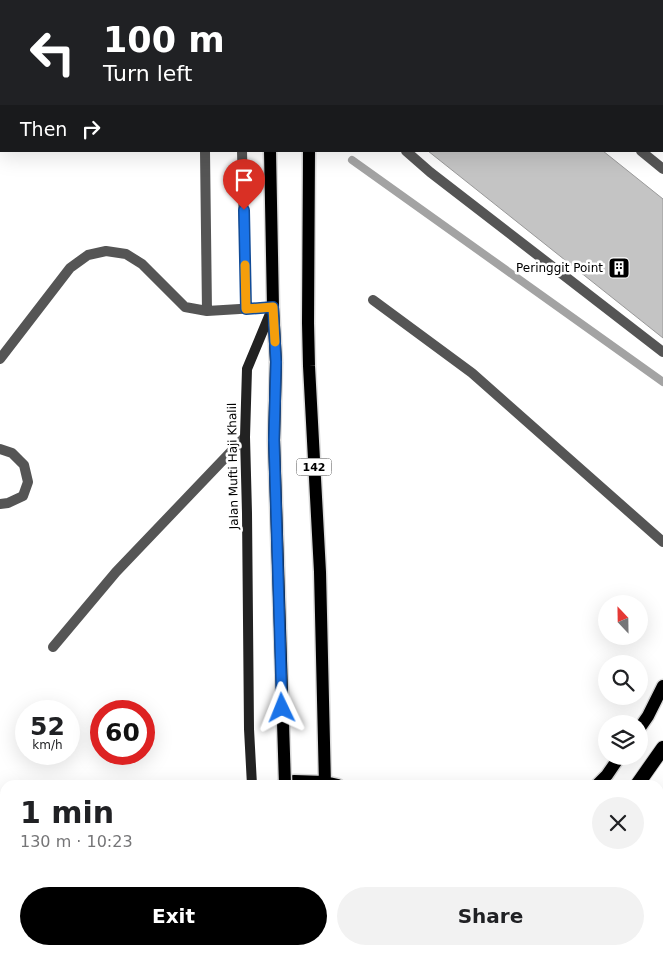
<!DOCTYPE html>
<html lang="en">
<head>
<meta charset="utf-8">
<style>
  body { margin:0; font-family:"DejaVu Sans",sans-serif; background:#f2f2f2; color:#202124; height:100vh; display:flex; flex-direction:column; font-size:19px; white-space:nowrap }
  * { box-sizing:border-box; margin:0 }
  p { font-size:16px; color:#757577 }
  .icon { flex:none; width:28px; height:28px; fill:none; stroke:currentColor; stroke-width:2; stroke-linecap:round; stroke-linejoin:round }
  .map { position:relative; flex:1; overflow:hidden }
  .side { position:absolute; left:0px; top:780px; width:664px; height:175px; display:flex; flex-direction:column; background:#fff; border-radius:15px 15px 0 0; box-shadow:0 5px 20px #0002 }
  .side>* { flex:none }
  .hud { position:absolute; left:0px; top:0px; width:664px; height:152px; box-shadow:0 5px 20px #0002; background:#202124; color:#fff; overflow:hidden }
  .needle { width:32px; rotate:338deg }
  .controls { position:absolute; left:598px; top:595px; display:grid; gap:10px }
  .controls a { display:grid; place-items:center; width:50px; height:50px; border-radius:50%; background:#fff; box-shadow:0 5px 20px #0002; font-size:25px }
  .speed { position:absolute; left:15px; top:700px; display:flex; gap:10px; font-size:25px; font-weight:700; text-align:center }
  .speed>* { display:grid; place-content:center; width:65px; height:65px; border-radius:50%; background:#fff; box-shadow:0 5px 20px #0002; line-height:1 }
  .speed small { font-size:12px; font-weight:400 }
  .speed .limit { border:8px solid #d22; background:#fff; color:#111 }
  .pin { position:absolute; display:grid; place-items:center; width:42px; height:42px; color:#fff; margin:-51px -21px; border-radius:50% 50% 50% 0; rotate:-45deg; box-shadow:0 0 5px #0007 }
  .pin .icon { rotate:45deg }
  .me { position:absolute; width:55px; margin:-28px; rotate:358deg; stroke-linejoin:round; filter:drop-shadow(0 0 4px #0008) }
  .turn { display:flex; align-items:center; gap:18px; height:105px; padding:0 20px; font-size:22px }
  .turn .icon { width:65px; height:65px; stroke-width:2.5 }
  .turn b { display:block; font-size:35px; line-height:42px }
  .then { display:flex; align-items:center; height:48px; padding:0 20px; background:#0003; gap:10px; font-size:19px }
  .round { display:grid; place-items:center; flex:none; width:52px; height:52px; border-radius:26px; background:#f2f2f2 }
  .headline { display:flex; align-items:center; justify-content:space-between; height:85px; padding:0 20px }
  h1 { font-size:30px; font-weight:600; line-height:38px }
  .button { display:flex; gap:10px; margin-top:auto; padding:10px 20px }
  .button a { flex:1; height:58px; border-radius:30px; background:#000; color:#fff; font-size:20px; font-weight:600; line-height:58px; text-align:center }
  .button a+a { background:#f2f2f2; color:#202124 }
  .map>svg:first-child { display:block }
</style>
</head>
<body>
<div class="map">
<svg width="663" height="955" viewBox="0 0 663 955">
  <rect width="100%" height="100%" fill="#fff"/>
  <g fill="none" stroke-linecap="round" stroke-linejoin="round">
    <!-- stream -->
    <path stroke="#a3a3a3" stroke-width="8" d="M127,0L129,1
      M352,160L663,382"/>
  </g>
  <!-- building -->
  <path fill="#c4c4c4" stroke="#999" d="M428,151H603L663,199V338Z"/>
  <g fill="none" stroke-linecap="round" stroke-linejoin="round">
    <!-- primary casing -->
    <g stroke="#dbdbdb" stroke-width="15">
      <path id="primary" d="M266,0V1
        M316,0V1
        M270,151L273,307L276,362
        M309,151L308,323L309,366L320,572L325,785
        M639,729L648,716L663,686
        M282,785L294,781L325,782L338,785
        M597,785L607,775L620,756
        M290,955V950"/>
    </g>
    <!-- trunk casing -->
    <g stroke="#dbdbdb" stroke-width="16">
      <path id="trunk" d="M637,785L663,748
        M659,847L663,841
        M659,909L663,904
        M518,955L521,950
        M582,955L585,950
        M625,955L629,950"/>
    </g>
    <!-- service -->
    <path stroke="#555" stroke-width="10" d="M239,0V1
      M445,0L446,1
      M383,1V0
      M581,1V0
      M0,48L1,47
      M662,110H663
      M205,151L207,311
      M242,151L246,309
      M406,151L430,172L663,352
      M641,151L663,169
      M0,359L70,268L88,255L106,251L126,254L142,264L185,307L207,311L273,307
      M0,449L12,453L24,465L28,482L23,496L8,503L0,504
      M53,647L116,572L245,437"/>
    <!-- minor -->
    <path stroke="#555" stroke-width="10" d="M373,300L472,373L663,542"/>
    <!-- tertiary -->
    <path stroke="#555" stroke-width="10" d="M84,955L88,950"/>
    <!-- secondary -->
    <path stroke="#222" stroke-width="10" d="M252,785L249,729L247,513L245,437L247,369L272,309
      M240,950L242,955
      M250,955V950"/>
    <!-- primary -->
    <use href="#primary" stroke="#000" stroke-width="12"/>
    <!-- trunk -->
    <use href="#trunk" stroke="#000" stroke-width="14"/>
    <!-- primary-bridge casing -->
    <g stroke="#dbdbdb" stroke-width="15" stroke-linecap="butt">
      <path id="primary-bridge" d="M276,362L274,440L285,785"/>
    </g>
    <!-- primary-bridge -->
    <use href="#primary-bridge" stroke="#000" stroke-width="12"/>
  </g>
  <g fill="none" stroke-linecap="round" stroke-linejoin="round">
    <!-- route casing -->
    <g stroke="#114b97" stroke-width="12">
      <path id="route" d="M244,210L246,309L273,307L276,362L274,440L282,708"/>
    </g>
    <!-- route -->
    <use href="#route" stroke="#1a73e8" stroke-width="9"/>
    <!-- slow -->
    <path stroke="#f59e0b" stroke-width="9" d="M245,265L246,309L273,307L275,342"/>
  </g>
  <!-- icons -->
  <defs>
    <g id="building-square" transform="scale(1.125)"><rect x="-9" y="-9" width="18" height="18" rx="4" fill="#000" stroke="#fff"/><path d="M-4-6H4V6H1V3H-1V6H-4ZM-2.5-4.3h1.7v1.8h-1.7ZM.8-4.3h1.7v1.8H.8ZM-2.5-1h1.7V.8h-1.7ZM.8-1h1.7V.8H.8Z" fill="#fff"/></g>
  </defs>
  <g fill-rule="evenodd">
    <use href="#building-square" x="619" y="268"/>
  </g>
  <g text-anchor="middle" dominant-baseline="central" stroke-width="5" stroke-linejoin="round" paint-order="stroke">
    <!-- shield labels -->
    <rect fill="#fff" stroke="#4c4c4c" stroke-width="1" x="296.5" y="458.5" width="35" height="17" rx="4"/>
    <g font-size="11" font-weight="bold" fill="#000">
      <text x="314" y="467">142</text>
    </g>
    <!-- poi labels -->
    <g font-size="12" fill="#000" stroke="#fff" text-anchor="end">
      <text x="603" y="268">Peringgit Point</text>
    </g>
    <!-- street labels -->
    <g font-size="12" fill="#000" stroke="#fff">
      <text transform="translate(233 466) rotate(-91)">Jalan Mufti Haji Khalil</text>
    </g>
  </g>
</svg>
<div class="controls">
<a><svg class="needle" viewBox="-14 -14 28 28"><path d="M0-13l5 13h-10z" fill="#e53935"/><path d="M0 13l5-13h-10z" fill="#757577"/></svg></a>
<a><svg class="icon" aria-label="search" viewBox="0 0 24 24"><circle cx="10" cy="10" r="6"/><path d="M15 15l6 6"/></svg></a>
<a><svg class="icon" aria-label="layers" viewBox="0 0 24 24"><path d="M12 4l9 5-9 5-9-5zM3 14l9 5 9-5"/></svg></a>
</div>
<div class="speed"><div>52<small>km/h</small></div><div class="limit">60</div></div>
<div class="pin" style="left:244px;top:210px;background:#d93025"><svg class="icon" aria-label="arrive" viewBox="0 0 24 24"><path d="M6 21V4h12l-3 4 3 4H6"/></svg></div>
<svg class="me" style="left:282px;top:708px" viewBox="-20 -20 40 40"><path d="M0-17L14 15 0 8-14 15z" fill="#1a73e8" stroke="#fff" stroke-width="4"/></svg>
<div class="hud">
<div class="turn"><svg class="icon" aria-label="left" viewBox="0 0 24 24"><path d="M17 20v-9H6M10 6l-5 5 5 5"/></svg><div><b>100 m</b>Turn left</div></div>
<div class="then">Then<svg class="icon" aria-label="right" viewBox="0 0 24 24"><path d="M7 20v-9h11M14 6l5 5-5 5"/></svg></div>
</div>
<section class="side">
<div class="headline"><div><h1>1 min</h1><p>130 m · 10:23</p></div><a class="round"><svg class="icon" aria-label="close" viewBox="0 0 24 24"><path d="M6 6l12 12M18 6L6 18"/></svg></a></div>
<div class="button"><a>Exit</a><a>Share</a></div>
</section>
</div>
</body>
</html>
